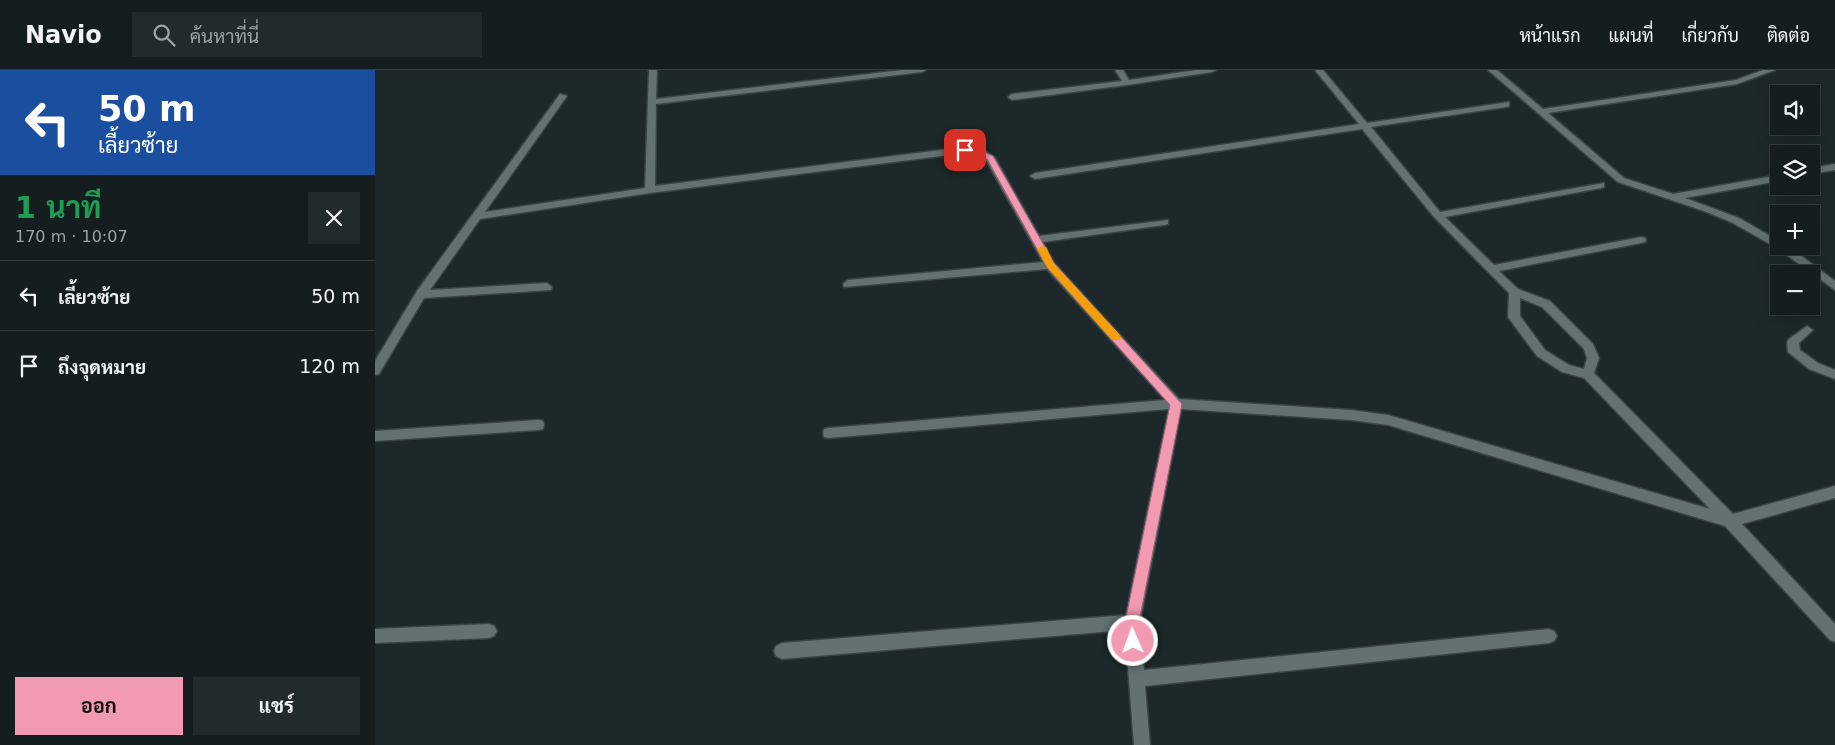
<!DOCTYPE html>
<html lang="th">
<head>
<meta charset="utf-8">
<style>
  body { margin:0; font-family:"DejaVu Sans",Sarabun,sans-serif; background:#222b2c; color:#f1f3f6; height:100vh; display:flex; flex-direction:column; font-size:19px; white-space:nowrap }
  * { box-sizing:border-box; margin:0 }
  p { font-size:16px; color:#9da2a4 }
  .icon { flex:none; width:28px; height:28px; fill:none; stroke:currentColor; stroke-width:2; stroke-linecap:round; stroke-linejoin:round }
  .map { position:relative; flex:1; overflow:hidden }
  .side { display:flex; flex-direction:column; background:#151e1f; width:375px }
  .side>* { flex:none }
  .top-card { background:#1a4fa0; color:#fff; overflow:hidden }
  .fabs { position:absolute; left:1395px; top:15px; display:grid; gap:10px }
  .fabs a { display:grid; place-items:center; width:50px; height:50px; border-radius:0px; background:#151e1f; box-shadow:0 5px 20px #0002,0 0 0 1px #343c3d; font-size:25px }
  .pin { position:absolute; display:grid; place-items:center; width:42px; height:42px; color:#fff; margin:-21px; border-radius:10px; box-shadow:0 2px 8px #0006 }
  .me { position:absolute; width:55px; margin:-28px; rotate:358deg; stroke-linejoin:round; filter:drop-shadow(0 0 4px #0008) }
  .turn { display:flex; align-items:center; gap:18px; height:105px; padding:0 15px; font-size:22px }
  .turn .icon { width:65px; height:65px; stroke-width:2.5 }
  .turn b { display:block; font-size:35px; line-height:42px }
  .round { display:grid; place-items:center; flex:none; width:52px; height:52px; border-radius:0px; background:#222b2c }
  .summary { display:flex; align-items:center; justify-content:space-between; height:85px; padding:0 15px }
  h1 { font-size:30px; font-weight:700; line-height:38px; color:#1e9e55 }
  .action { display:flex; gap:10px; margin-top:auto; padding:10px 15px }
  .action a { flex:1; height:58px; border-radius:0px; background:#f19ab2; color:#111; font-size:20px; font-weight:700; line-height:58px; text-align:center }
  .action a+a { background:#222b2c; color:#f1f3f6 }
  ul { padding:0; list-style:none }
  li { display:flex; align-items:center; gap:15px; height:70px; padding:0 15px; border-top:1px solid #343c3d }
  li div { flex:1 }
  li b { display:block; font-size:19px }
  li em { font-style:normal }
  header { display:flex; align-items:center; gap:30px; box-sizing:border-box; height:70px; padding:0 25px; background:#151e1f; border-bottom:1px solid #343c3d }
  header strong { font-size:24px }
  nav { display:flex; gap:28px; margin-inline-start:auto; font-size:18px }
  .search { width:350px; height:45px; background:#222b2c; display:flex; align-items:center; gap:12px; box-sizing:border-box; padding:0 18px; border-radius:0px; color:#9da2a4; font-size:19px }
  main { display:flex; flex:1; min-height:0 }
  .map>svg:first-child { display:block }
</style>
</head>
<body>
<header>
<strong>Navio</strong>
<div class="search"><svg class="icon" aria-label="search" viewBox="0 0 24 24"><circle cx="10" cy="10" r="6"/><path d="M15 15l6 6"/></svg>ค้นหาที่นี่</div>
<nav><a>หน้าแรก</a><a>แผนที่</a><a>เกี่ยวกับ</a><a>ติดต่อ</a></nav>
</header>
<main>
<section class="side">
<div class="top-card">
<div class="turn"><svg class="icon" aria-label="left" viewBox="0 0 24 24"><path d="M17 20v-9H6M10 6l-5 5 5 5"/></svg><div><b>50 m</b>เลี้ยวซ้าย</div></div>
</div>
<div class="summary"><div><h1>1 นาที</h1><p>170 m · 10:07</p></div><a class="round"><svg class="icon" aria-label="close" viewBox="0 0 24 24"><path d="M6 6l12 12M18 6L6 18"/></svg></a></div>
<ul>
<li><svg class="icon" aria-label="left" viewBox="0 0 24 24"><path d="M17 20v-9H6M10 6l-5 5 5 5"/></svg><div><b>เลี้ยวซ้าย</b></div><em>50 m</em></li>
<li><svg class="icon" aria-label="arrive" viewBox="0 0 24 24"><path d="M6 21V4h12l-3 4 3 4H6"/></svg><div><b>ถึงจุดหมาย</b></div><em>120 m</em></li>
</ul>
<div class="action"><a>ออก</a><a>แชร์</a></div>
</section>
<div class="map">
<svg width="1460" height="675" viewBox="0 0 1460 675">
  <rect width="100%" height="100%" fill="#1c2829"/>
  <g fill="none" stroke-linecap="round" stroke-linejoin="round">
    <!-- lane casing -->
    <g stroke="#394344" stroke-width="3">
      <path id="lane" d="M1432,256L1438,260L1424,273L1425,280L1443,293L1460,300V309L1434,299L1413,282L1412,272L1414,269Z"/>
    </g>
    <!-- street casing -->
    <g stroke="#394344" stroke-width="3">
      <path id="street" d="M274,0H282L281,29L527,0H551L547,2L281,34L280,116L590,77L608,80L620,88L664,166L793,150V154L789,155L668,172L679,193L804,329L976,340L1013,345L1335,439L1209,308L1187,302L1162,286L1133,247L1134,223L1059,147L987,59L660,109L655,106L660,103L984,54L940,0H948L992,53L1134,32V36L1131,37L996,57L1065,142L1229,113V117L1226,118L1070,147L1119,195L1266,167L1270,168L1271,170L1270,172L1266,173L1124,201L1143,219L1175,231L1218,274L1224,288L1219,303L1358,444L1460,416V428L1367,454L1460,554V572L1455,570L1350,456L1013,355L976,350L806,339L765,552L769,600L1174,559L1179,561L1182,566L1179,571L1174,573L770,616L775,675H759L750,560L407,589L401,586L399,581L401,576L407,573L751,545L794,339L454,368L449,367L448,363L449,359L454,358L790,330L672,199L469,217L468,214L473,210L668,192L611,90L603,84L590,83L275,123L105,149L55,220L172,213L177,217L176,220L49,228L4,304L0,305V291L42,221L185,24L192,26L110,142L270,118ZM1145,228L1167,237L1209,279L1212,288L1209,299L1194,295L1170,280L1145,246Z
        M740,0H748L754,10L821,0H841L837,2L752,15L637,30L633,27L637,24L747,11Z
        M1113,0H1122L1168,39L1361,10L1388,0H1400L1362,14L1173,43L1249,108L1298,124L1404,105V111L1310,128L1364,148L1404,171V176H1413L1460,211V220L1402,178L1356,152L1329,141L1243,112Z
        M1460,94V100L1436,104V98Z
        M163,350L168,351L169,355L168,359L163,360L0,371V361Z
        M114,554L119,556L122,561L119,566L114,568L0,573V559Z"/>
    </g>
    <!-- lane -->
    <use href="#lane" fill="#637172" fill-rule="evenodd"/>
    <!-- street -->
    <use href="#street" fill="#637172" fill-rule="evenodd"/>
  </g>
  <!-- route -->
  <path fill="#f19ab2" stroke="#9d6474" d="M587,78L605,80L618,86L679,193L807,334L764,552L766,571L764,576L758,578L753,576L750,552L795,335L672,197L612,89L603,84L587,82Z"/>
  <!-- slow -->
  <path fill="#f59e0b" d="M667,176L671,177L679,194L745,265L746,268L745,270H737L672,197L662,179Z"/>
</svg>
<div class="fabs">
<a><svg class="icon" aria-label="sound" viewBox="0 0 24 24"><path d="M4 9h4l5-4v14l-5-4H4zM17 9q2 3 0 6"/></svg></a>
<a><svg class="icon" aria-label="layers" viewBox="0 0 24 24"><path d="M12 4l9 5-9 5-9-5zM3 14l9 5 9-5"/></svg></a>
<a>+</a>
<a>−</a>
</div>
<div class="pin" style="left:590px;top:80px;background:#d93025"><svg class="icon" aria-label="arrive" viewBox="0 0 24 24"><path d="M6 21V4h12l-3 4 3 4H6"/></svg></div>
<svg class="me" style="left:758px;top:571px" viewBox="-20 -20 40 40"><circle r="17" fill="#f19ab2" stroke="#fff" stroke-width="3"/><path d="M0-11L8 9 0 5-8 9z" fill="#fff"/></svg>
</div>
</main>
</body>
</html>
